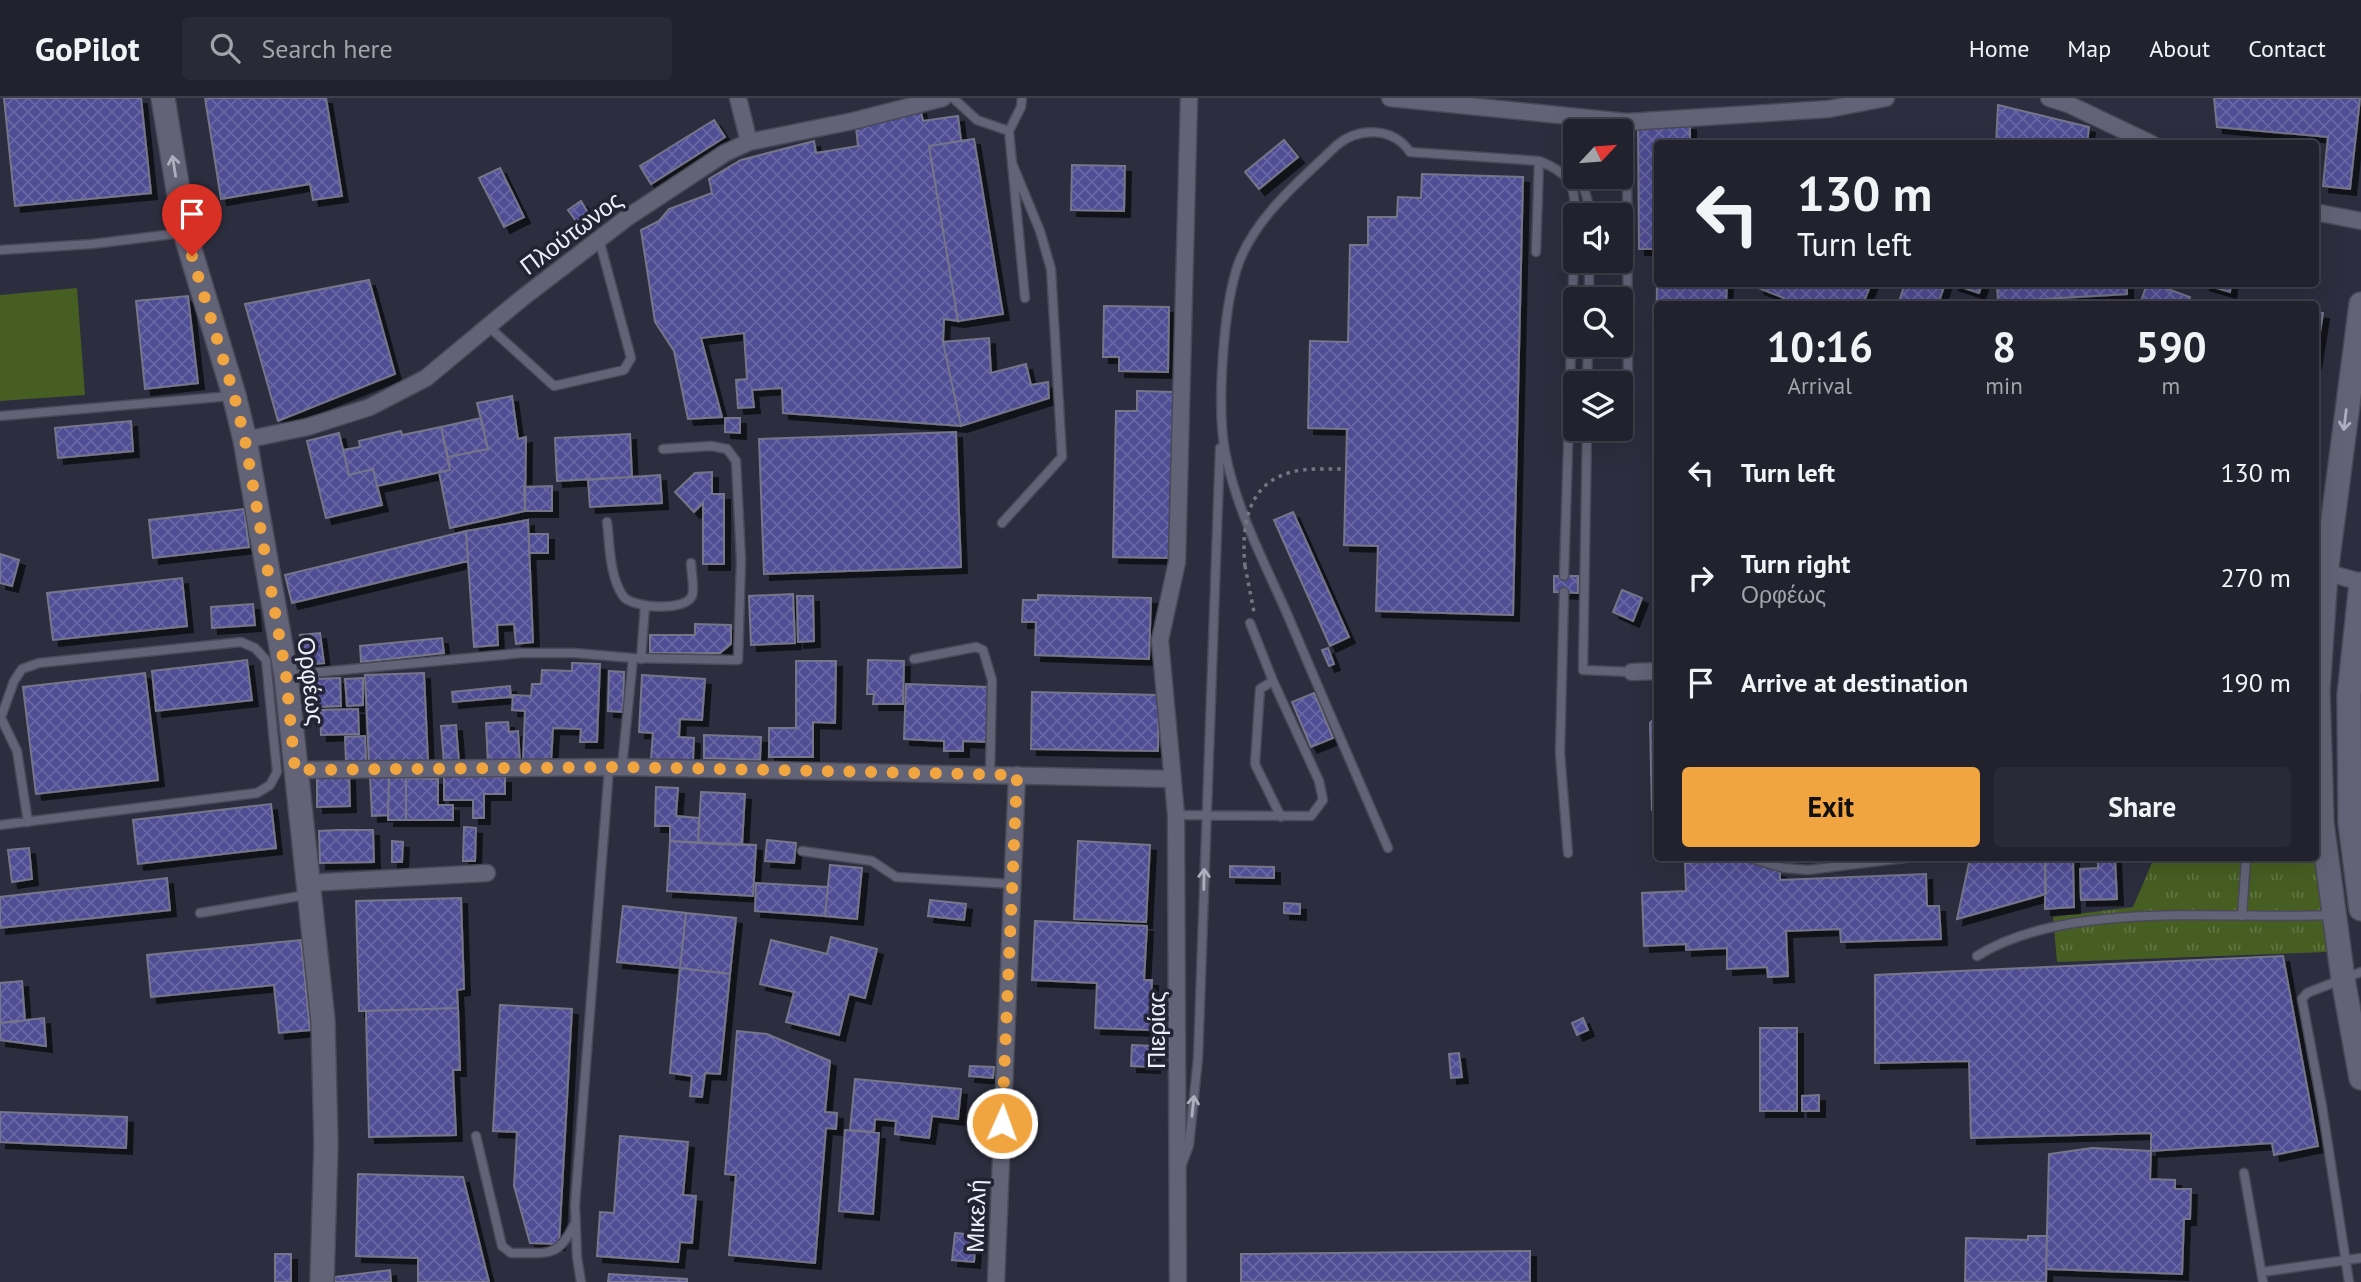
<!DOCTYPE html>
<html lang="en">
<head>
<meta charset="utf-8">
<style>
  body { margin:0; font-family:"PT Sans",sans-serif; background:#292a36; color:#f1f3f6; height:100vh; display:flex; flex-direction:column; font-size:26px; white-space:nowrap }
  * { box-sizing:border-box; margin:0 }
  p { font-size:23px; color:#a2a4aa }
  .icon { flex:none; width:38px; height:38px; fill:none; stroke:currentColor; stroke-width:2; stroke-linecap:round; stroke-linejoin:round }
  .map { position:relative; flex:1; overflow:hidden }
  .sheet { position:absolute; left:1654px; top:203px; width:665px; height:560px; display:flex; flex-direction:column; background:#21222e; border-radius:7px; box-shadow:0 7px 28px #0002,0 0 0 2px #3e3f4a }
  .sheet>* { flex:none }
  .banner { position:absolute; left:1654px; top:42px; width:665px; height:147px; border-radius:7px; box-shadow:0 7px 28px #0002,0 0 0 2px #3e3f4a; background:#21222e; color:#f1f3f6; overflow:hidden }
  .needle { width:46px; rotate:64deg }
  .controls { position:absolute; left:1563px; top:21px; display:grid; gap:14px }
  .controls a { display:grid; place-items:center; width:70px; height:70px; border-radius:7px; background:#21222e; box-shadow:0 7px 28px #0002,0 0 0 2px #3e3f4a; font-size:35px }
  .pin { position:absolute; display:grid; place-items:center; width:60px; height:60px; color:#fff; margin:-72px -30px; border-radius:50% 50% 50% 0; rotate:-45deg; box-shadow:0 0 7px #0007 }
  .pin .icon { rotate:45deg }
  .me { position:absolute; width:77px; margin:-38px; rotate:2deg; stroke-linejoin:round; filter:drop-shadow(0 0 5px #0008) }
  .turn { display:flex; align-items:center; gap:24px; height:147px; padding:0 28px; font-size:32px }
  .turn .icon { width:91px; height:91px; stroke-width:2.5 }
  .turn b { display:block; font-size:49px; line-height:60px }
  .eta { display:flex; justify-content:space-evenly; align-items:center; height:119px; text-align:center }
  .eta b { font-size:42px; font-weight:600; line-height:49px }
  .action { display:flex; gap:14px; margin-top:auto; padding:14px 28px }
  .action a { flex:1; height:80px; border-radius:7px; background:#f1a540; color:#111; font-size:28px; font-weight:600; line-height:80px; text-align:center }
  .action a+a { background:#292a36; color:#f1f3f6 }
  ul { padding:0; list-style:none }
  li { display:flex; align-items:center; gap:21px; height:105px; padding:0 28px }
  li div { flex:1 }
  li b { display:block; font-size:26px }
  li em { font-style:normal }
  header { display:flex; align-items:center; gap:42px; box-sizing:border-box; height:98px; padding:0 35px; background:#21222e; border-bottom:2px solid #3e3f4a }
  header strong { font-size:33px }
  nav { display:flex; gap:38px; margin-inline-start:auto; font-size:24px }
  .search { width:490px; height:63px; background:#292a36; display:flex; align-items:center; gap:18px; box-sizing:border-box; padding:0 24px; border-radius:7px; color:#a2a4aa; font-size:26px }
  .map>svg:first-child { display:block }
</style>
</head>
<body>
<header>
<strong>GoPilot</strong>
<div class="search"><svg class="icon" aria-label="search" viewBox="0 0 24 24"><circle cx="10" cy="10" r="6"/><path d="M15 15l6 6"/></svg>Search here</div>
<nav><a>Home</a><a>Map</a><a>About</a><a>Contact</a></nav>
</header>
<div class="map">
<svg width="2361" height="1184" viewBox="0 0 2361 1184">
  <defs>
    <pattern id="grass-tufts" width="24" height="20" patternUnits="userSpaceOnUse" patternTransform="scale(1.75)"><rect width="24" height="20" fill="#465e22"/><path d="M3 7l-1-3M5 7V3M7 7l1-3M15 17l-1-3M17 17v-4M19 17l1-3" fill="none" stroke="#617543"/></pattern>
    <pattern id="building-cross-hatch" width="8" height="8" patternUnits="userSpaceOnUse" patternTransform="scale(1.75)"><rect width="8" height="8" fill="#4f4d94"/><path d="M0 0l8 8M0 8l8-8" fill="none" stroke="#6967a4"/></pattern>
    <filter id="shadow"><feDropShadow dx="6" dy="6" stdDeviation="0" flood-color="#0009"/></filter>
  </defs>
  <rect width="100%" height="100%" fill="#2c2d3e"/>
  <!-- grass -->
  <path fill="url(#grass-tufts)" d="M2154,760H2315L2327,854L2057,864L2053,819L2133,809Z"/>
  <!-- pitch -->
  <path fill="#465e22" d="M77,190L85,297L0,303V197Z"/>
  <!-- building -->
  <path fill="url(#building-cross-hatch)" stroke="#75768a" stroke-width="2" filter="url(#shadow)" d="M4,0H141L151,95L15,108Z
    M205,0H326L342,98L313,102L310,86L221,101Z
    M2214,0H2360L2350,91L2323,88L2328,39L2217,29Z
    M1998,7L2089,29L2087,46H1996Z
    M920,10L923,23L958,18L961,43L929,48L958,223L944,221L943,244L961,328L783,315L782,290L752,292L754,309L738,310L736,282L747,281L744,235L701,240L722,319L688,321L674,253L655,224L641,132L659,123L669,111L712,95L709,81L741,62L814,43L816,55L858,48L856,29Z
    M714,22L725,39L651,86L640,68Z
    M1638,26H1690V46H1657V151H1639Z
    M974,41L1003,216L958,223L929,48Z
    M1284,42L1298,59L1259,91L1245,74Z
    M1072,67L1125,68L1124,113L1071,112Z
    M500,70L524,119L504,129L479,80Z
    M1422,76L1523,79L1513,517L1376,513L1378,448L1344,447L1347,331L1308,330L1310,243L1348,244L1350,147H1368V119H1397L1398,99L1421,100Z
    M581,103L590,118L578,126L568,112Z
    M369,182L395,276L278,323L245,206Z
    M1657,183V186H1727L1726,206H1657V343L1655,340Z
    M1759,186H1871L1863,206H1782L1784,200L1758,190Z
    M1905,186H1945L1938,206H1898Z
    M1952,186H1982L1979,195Z
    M1997,186H2127V196L1998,204Z
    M2147,186H2154L2190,199L2188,206H2140Z
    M2203,186H2231L2230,194Z
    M188,198L198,285L145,291L136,203Z
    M1104,208L1169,209L1168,274L1119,273V259H1103Z
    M2315,214L2323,215L2315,265Z
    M989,240L991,275L1026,266L1031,287L1048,284L1049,300L961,328L943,244Z
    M1137,293L1174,294L1170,460L1113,459L1116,313H1137Z
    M512,298L518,341L526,339L525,413L450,430L439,374L450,372L448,359L488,351L477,305Z
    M481,320L488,351L448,359L441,329Z
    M725,320H740V335L725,334Z
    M131,323L133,353L58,360L55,330Z
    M441,329L450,372L377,388L373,371L349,377L343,352L360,349L359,343L401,333L402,337Z
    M956,334L961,469L764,476L759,341Z
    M339,335L349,377L373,371L382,407L326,420L307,343Z
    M630,336L632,379L557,383L555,340Z
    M712,374V396H724V466H703V405L694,414L675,394L695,375Z
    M660,377L662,405L590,409L588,382Z
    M552,388V413H525L524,389Z
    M244,411L249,449L153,460L149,422Z
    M1293,414L1349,539L1330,548L1274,422Z
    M528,422L533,544L516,546L514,526L497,527L498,547L474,549L466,433Z
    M466,433L468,463L292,505L285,477Z
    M529,436H548V455H529Z
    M0,456L19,462L12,488L0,485Z
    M1554,478H1578V495L1554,494Z
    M182,480L187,528L53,542L47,495Z
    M1622,492L1642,500L1633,523L1613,514Z
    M793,496L795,545L751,547L749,498Z
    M1038,497L1151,500L1149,561L1035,557L1036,524H1022L1023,502H1038Z
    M797,498H813L814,543L798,544Z
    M253,506L255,527L212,530L211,509Z
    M695,526L731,527V546L720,555H650V537H695Z
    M320,535L324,565L304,567L300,537Z
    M442,540L444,555L361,564L360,548Z
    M1328,550L1334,566L1329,568L1322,552Z
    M247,562L252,602L156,613L152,573Z
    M868,562L904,563L903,606H873L874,596H867Z
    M796,563H836L835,625L813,624V659H769V630H796Z
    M572,565L600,566L597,644H580L581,631L553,630L551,665L523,663L525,613L512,612L513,597L531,598L532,586H541L542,572L572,573Z
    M609,573L624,574L623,614L608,613Z
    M145,575L158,682L36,696L23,589Z
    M424,575L428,664L369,666L365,577Z
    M642,577L705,581L702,622L680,621L679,639L694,640L693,663L651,661L653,635L639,634Z
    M340,580L341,608L317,609L316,581Z
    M363,580V607L347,608L345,581Z
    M906,586L988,589L987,644L963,643V653H944V643L904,641Z
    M510,588L511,599L453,604L452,594Z
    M1032,594L1159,597L1158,653L1031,651Z
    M1314,595L1333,640L1311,649L1292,604Z
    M358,611L359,636L321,637L320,612Z
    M1657,618V672H1651L1650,625Z
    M508,624L509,634L518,633L520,664L488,666L486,625Z
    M456,627L459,664L444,665L441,628Z
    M704,637L761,639L760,662L704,660Z
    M365,638L366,663L346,664L345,639Z
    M1651,672H1657V712H1652Z
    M349,677L350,708L317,709V678Z
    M370,678L389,679L388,717L372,718Z
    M389,679L406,680V722H388Z
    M444,679H505V696H484V720H473V702H444Z
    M406,680L438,681V707H453V722H406Z
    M656,689L678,690L676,718L699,720L698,745L670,743V728H655Z
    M701,694L745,696L742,747L698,745Z
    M271,706L276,750L138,766L133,722Z
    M464,729L476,730L475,763H463Z
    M338,732H373L374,764L320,765L319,733Z
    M767,742L796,745L794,765L765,763Z
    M392,743L403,744L402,764H392Z
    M670,743L756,747L753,798L667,793Z
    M1078,743L1150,747L1146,824L1074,821Z
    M29,750L32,781L12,784L8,752Z
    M1970,760H2045L2046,796L1957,821Z
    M2045,760H2073L2074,809L2045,811Z
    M2098,760H2115L2117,801L2081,802L2080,771L2098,770Z
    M1748,762L1780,774V782L1926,776L1927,808H1939L1941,841L1841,844L1840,831L1786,833L1788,878L1768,879L1767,869L1727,871V850L1686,852V846L1644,848L1642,795L1686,793L1685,765Z
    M830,767L862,770L857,821L825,818Z
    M1230,768L1274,769V780L1230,779Z
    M167,780L170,812L0,830V799Z
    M756,785L828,789L825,818L755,813Z
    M461,800L464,891L457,892L458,910L359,913L356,803Z
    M930,802L966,806L964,822L928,818Z
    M1284,805L1300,806V816L1284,815Z
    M623,808L686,815L680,870L617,864Z
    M686,815L736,820L730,876L680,870Z
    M1035,823L1147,828L1144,882H1152L1150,932L1095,930L1097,885L1032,882Z
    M831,839L877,851L865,900L849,896L839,937L786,924L794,894L760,886L771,842L827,856Z
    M301,842L310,932L279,935L274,887L151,899L147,857Z
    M2283,858L2318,1048L2274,1057L2272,1045L2151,1053V1035L1971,1040L1969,963L1875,965V877Z
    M680,870L730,876L720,976L705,975L702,999L690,998L692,978L670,975Z
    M22,883L25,923L0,925V885Z
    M500,907L572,911L559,1146L530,1145L514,1088L517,1034L493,1033Z
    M458,910L460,972H453L456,1037L369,1039L366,913Z
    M44,920L46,948L0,942V925Z
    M1583,920L1588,932L1577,937L1572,925Z
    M1760,930H1797V1013H1760Z
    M737,933L767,936L830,963L825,1014L837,1015L836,1031L826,1030L815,1165L729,1157L736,1077L725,1076Z
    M1132,947L1155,948L1154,969L1131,968Z
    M1459,955L1462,979L1451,980L1449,956Z
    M970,968L994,969L993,980L969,978Z
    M855,981L961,991L958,1021L932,1018L929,1040L895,1036L896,1023L875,1021L874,1034L850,1032Z
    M1819,997V1013H1802V998Z
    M0,1014L127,1019L126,1050L0,1044Z
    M845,1032L879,1035L873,1116L839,1113Z
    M620,1038L688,1044L683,1097L696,1098L692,1145L680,1144L678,1164L597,1158L600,1114L614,1115Z
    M2092,1050L2151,1053L2150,1081L2175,1082V1091H2191L2190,1121H2184L2182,1176L2046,1171L2049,1056Z
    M358,1076L463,1079L489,1184H418V1160L356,1158Z
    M955,1135L976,1137L974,1164L952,1162Z
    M2028,1138H2047L2046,1184H1965L1966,1140L2028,1142Z
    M1530,1153V1184H1241V1156Z
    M275,1156H291V1184H275Z
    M390,1172L391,1184H335L334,1179Z
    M609,1176L687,1181V1184H608Z"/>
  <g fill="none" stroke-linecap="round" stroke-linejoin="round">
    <!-- lane casing -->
    <g stroke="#494957" stroke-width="11">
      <path id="lane" d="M953,0L977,22L1009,33
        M1022,0L1021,9L1009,33L1025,200
        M1627,24L1628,302
        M1539,63C1568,74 1576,86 1575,117
        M1576,79C1586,89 1588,103 1590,117
        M0,152L92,146L182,135
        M1589,201V163
        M489,229L554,288L624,272L631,260L599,141
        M1587,285L1588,247
        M0,318L231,298
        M1587,331L1583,572L1632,574
        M607,424C610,447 609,477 623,498C631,510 685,514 692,498C695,489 691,474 691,465
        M1002,425L1062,359L1051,171L1040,133L1012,65
        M1564,478L1575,123
        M1564,494L1560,655L1568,755
        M641,561L645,507
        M914,561L976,549L983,552L992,582L990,676
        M289,577L522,555H574L633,560L738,562L741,462L736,363L727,351L711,348L663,351
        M1273,583L1260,591L1255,666L1281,719
        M0,618L17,653L28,724
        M0,622L14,583L22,571L39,565L241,544L255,550L266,562L277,674L270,687L257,695L0,727
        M622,669L633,560
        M1176,717L1311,718L1323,702L1319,683L1273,583L1250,525
        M1388,750C1353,670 1319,591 1285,511C1263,462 1237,412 1226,358C1216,314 1223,207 1239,164C1258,116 1301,82 1337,47C1359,29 1393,29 1410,54L1539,63L1536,154
        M802,753L872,763L896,779L1011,786
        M1695,760H1702
        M1750,760L1784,770L1808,772L1905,760
        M200,815L306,797
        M2242,818L2246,760
        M1977,858C2067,801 2229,822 2333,817
        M476,1038L502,1148L511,1155C546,1154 557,1162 574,1127
        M1182,1066L1189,1047L1198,960L1220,350
        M2244,1075L2263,1184
        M2262,1174L2361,1160
        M581,1184L577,1159L575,1107L609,670
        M2349,1184L2322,1008L2302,901L2307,895L2361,874"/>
    </g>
    <!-- street casing -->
    <g stroke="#494957" stroke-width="19">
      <path id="street" d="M738,0L749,44
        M1390,0L1627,24L1829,11L1886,0
        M2049,0L2068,6L2152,46
        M2315,114L2361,123
        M245,342L307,329L370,309L426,280L521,201L628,119L725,55L749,44L853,23L943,0
        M2318,472L2361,484
        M1632,574L1657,573
        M294,672L622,669L1172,681
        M308,785L487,775
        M996,1184L1017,677
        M1178,1184L1176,717L1160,542L1177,464L1189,0"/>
    </g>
    <!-- secondary casing -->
    <g stroke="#494957" stroke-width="26">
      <path id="secondary" d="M163,0L185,135L234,297L245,342L286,577L323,923L326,1046L322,1184
        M2361,206L2326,475L2318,593L2322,725L2343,881L2361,980
        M2361,486L2349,597L2350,725L2361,811"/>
    </g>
    <!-- path -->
    <path stroke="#757685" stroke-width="3.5" stroke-dasharray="3.5 5" stroke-linecap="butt" d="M1245,468L1254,514"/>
    <!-- lane -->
    <use href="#lane" stroke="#626376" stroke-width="8"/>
    <!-- street -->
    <use href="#street" stroke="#626376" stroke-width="16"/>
    <!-- secondary -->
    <use href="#secondary" stroke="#626376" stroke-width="23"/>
    <!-- path-bridge -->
    <path stroke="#757685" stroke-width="3.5" stroke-dasharray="3.5 5" stroke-linecap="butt" d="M1245,468C1241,429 1247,385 1292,374C1307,370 1325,371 1342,371"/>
  </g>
  <!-- one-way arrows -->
  <defs><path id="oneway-shaft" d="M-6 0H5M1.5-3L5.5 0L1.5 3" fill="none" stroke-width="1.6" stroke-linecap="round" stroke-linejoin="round" transform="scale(1.75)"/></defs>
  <g stroke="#aeafbe">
    <use href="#oneway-shaft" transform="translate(174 68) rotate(-99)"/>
    <use href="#oneway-shaft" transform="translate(2345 322) rotate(97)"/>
    <use href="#oneway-shaft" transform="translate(1204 781) rotate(-89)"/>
    <use href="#oneway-shaft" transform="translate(1193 1008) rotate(-84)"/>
  </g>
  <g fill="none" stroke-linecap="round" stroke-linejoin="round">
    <!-- route -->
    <path stroke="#f1a540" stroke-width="12" stroke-dasharray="0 21.6" d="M192,158L234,297L245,342L286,577L295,672L622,669L1017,677L1002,1025"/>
  </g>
  <g text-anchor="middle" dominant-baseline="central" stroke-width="7" stroke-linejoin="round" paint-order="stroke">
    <!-- street labels -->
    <g font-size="24" fill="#edeef9" stroke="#232333">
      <text transform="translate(571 135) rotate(-37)">Πλούτωνος</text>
      <text transform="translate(311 583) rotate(83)">Ορφέως</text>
      <text transform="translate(1156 932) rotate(-90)">Πιερίας</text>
      <text transform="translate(976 1118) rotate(-88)">Μικελή</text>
    </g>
  </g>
</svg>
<div class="controls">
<a><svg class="needle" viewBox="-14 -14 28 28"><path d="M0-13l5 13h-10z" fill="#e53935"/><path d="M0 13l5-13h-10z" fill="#a2a4aa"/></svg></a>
<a><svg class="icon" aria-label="sound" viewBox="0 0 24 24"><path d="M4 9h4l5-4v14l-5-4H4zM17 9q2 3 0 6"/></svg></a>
<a><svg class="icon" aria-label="search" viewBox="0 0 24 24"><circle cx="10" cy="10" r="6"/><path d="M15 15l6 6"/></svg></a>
<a><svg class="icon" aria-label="layers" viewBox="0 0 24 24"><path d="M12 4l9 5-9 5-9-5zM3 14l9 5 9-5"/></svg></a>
</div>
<div class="pin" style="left:192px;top:158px;background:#d93025"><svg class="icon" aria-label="arrive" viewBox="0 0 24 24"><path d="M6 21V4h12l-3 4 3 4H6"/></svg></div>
<svg class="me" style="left:1002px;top:1025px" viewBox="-20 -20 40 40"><circle r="17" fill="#f1a540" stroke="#fff" stroke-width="3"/><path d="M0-11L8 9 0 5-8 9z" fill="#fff"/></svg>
<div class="banner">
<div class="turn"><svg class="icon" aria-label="left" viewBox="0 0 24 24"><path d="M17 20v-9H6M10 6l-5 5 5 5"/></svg><div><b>130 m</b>Turn left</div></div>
</div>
<section class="sheet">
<div class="eta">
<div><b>10:16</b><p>Arrival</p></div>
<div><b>8</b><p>min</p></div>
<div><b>590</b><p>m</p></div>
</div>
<ul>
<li><svg class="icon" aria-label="left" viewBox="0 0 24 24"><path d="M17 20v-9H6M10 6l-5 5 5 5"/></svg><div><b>Turn left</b></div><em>130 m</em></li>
<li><svg class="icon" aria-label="right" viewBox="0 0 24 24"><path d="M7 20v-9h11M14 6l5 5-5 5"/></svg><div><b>Turn right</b><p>Ορφέως</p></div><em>270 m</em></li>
<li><svg class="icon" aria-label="arrive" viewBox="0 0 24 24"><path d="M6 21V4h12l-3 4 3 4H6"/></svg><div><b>Arrive at destination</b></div><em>190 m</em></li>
</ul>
<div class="action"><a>Exit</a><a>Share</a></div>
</section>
</div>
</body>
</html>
